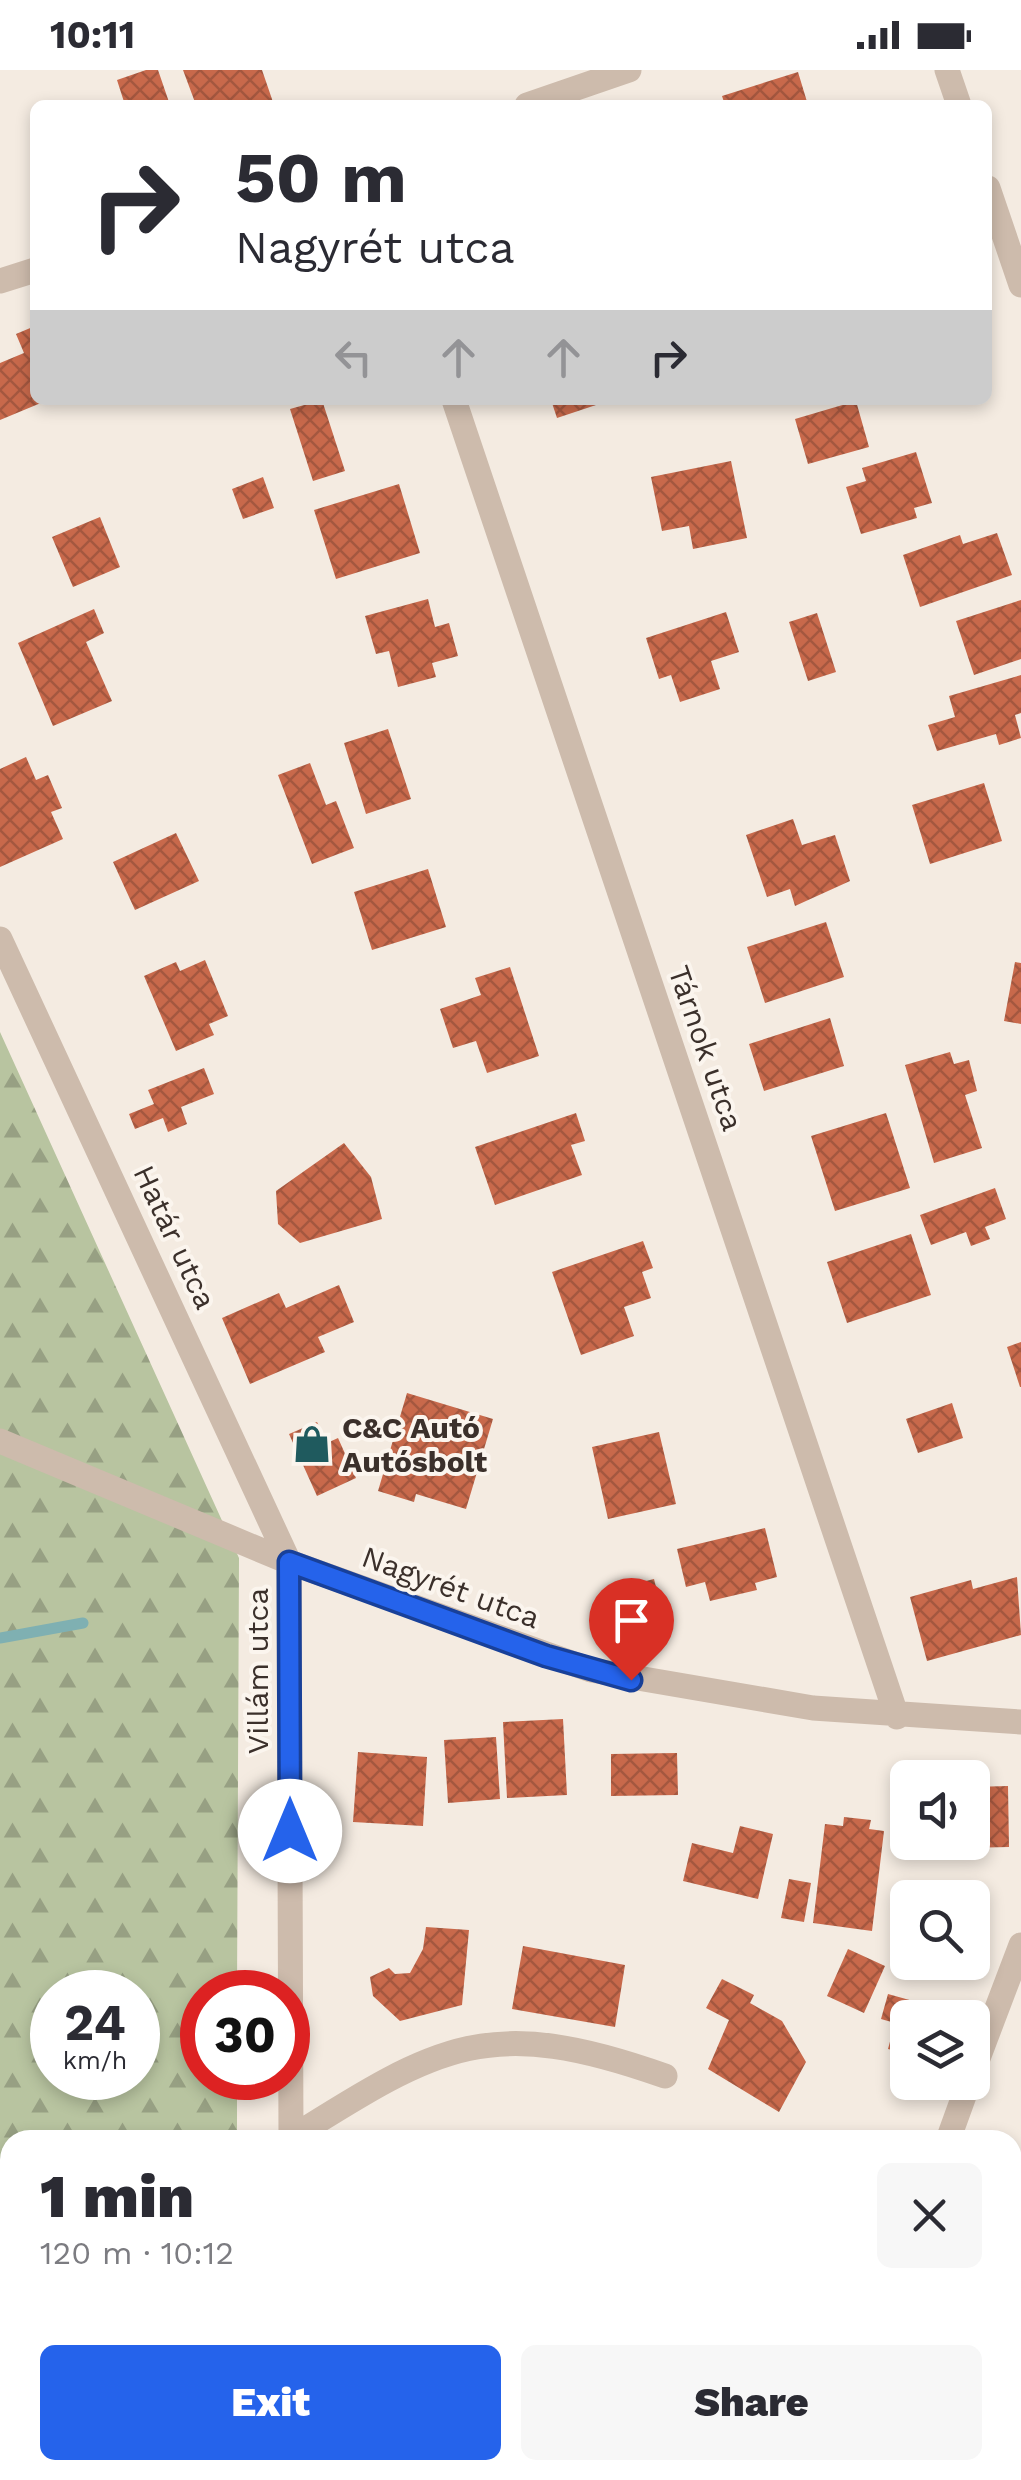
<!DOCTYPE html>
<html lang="en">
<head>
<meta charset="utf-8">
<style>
  body { margin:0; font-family:"Work Sans",sans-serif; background:#f7f7f7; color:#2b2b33; height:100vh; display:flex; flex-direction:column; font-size:38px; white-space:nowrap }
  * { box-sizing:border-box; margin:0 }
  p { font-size:32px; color:#7c7c81 }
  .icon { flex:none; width:55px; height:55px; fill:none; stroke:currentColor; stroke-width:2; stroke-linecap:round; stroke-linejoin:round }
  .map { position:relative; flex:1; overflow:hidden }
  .panel { position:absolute; left:0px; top:2060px; width:1022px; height:350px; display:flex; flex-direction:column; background:#fff; border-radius:30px 30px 0 0; box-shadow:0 5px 15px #0003 }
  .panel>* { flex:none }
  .guide { position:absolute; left:30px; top:30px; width:962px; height:305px; border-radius:15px; box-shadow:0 5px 15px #0003; background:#fff; color:#2b2b33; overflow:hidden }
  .controls { position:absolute; left:890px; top:1690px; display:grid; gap:20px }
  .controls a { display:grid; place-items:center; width:100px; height:100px; border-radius:15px; background:#fff; box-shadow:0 5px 15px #0003; font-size:50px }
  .speed { position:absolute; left:30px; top:1900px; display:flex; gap:20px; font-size:50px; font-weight:700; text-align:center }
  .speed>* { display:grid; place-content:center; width:130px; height:130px; border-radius:50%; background:#fff; box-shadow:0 5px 15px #0003; line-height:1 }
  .speed small { font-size:25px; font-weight:400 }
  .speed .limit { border:15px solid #d22; background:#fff; color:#111 }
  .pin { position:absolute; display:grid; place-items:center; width:85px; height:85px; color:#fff; margin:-102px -42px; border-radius:50% 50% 50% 0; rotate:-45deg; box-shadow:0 0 10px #0007 }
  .pin .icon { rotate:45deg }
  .me { position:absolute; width:110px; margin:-55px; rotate:0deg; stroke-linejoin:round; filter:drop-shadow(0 0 8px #0008) }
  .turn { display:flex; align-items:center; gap:35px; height:210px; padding:0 40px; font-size:45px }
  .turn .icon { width:130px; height:130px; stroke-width:2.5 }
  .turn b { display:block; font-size:70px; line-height:85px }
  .lanes { display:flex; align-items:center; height:95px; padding:0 40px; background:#0003; justify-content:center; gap:50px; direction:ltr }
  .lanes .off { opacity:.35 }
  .round { display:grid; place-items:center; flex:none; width:105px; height:105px; border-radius:15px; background:#f7f7f7 }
  .overview { display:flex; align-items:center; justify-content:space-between; height:170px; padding:0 40px }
  h1 { font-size:60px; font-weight:800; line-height:75px }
  .primary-button { display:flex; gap:20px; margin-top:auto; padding:20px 40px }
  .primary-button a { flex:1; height:115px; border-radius:15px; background:#2563eb; color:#fff; font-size:40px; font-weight:800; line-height:115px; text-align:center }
  .primary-button a+a { background:#f7f7f7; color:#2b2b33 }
  .status { display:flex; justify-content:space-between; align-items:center; height:70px; padding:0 50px; background:#fff; direction:ltr }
  .status svg { height:28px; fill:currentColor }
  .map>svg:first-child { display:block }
</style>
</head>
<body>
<div class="status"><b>10:11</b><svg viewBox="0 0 49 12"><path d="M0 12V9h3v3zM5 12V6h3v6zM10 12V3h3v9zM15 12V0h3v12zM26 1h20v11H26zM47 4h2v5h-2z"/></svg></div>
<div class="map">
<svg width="1021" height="2410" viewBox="0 0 1021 2410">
  <defs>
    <pattern id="forest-firs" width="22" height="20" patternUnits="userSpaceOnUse" patternTransform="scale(2.5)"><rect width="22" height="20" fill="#b8c4a0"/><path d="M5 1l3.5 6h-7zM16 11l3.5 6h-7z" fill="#97a083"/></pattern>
    <pattern id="building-cross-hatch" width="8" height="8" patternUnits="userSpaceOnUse" patternTransform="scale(2.5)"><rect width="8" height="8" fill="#c8694b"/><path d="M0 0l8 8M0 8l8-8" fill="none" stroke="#a4573f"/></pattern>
  </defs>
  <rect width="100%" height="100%" fill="#f4ebe1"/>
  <!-- forest -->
  <path fill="url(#forest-firs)" fill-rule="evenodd" d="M0,962L239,1488L237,1922H202V2008H237V2070H10V2400H232V2410H0ZM52,1922H138V2008H52Z"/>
  <!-- park -->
  <path fill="#b8c4a0" d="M1017,2343L1021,2410H837L864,2400H1012L1013,2345Z
    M662,2400H775L792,2410H649Z"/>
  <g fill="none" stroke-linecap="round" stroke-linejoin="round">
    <!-- stream -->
    <path stroke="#7fb0b2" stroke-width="11" d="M0,1568L83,1553"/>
  </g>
  <!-- building -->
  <path fill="url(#building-cross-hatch)" d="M146,0H158L170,35H125L117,10Z
    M183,0H262L274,35H196Z
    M798,2L808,35H725L722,26Z
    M35,256V330H48L0,350V293L24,283L16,264Z
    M322,330L345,401L313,411L290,339Z
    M551,330H608V331L557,348Z
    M856,331L869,377L808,394L795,349Z
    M916,382L932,433L914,438L917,448L861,464L846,417L866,411L862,398Z
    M731,391L747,468L693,479L689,456L662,461L651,407Z
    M263,407L274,438L243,449L232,419Z
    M399,414L420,483L336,509L314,440Z
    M100,447L120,497L73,517L52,467Z
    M997,463L1012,505L920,537L903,485L960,465L963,474Z
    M428,529L435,557L449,553L458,586L432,593L436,607L398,617L389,581L376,584L365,546Z
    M1021,530V589L974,605L956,551Z
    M94,539L104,563L86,572L112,631L53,656L18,573Z
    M726,542L739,582L711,591L720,619L680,632L671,605L659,609L646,568Z
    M817,543L836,602L808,611L789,552Z
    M1021,605V643L1015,645L1021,668L999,675L996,664L937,681L928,655L955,647L949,626Z
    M388,659L411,729L366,744L344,673Z
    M26,687L36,710L48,705L62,738L51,742L63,769L0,797V699Z
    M310,693L326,735L336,731L354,778L312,794L278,705Z
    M984,713L1002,771L930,794L912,735Z
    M793,749L802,775L835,765L850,811L795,836L790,819L767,827L746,765Z
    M176,763L199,811L135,840L113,792Z
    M428,799L446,857L372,880L354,822Z
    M826,852L844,907L765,933L747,877Z
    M205,890L228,946L209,954L214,965L176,981L144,906L176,892L180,901Z
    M1015,892L1021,893V954L1004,951Z
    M510,897L539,986L487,1003L476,971L453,978L440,939L481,925L475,908Z
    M830,948L844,996L764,1021L749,974Z
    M950,982L954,994L969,990L977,1021L965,1025L982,1078L934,1093L905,995Z
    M204,998L214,1024L181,1037L187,1054L168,1062L163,1048L135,1059L129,1044L154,1034L148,1020Z
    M576,1043L585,1071L571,1075L582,1105L495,1135L475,1077Z
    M886,1043L910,1118L835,1141L811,1066Z
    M344,1073L371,1107L382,1149L300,1173L278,1154L276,1121Z
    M995,1118L1006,1149L985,1157L990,1169L971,1176L966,1162L931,1175L920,1145Z
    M911,1164L931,1225L847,1253L827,1192Z
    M643,1171L653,1198L642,1202L651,1228L624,1237L634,1266L581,1285L552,1202Z
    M339,1215L354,1252L318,1267L325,1282L250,1314L222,1248L279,1223L286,1238Z
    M1021,1272V1317H1020L1007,1277Z
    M407,1323L493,1349L466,1439L416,1424L414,1432L378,1421Z
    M952,1333L963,1368L918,1383L906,1349Z
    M317,1352L327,1373L338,1368L356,1408L317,1426L289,1364Z
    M659,1362L676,1434L608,1449L592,1377Z
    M765,1458L777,1507L755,1513L757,1520L710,1531L705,1512L686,1517L677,1479Z
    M1017,1507L1021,1565L927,1591L910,1527L971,1510L973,1519Z
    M654,1509L663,1545L631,1552L622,1517Z
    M563,1649L567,1725L507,1728L503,1652Z
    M496,1667L500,1729L448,1733L444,1670Z
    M358,1682L427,1687L423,1756L353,1752Z
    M677,1683L678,1725L611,1726V1684Z
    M1008,1716L1009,1777L919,1779V1772H972V1717Z
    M844,1747L871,1750L869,1759L884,1761L872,1861L813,1853L825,1754L843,1756Z
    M740,1756L773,1764L758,1829L683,1811L692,1773L733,1783Z
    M789,1809L811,1813L804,1852L781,1848Z
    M426,1857L469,1860L462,1935L400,1951L373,1926L370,1907L389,1898L395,1904L410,1903L423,1879Z
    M523,1876L625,1895L615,1957L512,1939Z
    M848,1879L885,1896L864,1943L827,1926Z
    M722,1909L754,1925L750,1933L782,1951L806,1992L779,2042L708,1999L729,1950L706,1938Z
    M888,1924L956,1943L955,1948H908V1984L888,1979L895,1953L881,1949Z
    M541,2060L581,2064L579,2070H489L513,2062Z"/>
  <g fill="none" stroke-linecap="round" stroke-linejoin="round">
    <!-- minor -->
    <path stroke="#cdbbac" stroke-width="25" d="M947,0L959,35
      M527,35L629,0
      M988,118L1021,215
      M0,211L35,200
      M454,330L897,1647
      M0,869L289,1492L291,2070
      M0,1371L289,1492L591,1600L813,1638L1021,1652
      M972,2004L1021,1875
      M291,2068C440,1974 490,1944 665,2006
      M948,2070L969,2012
      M1012,2209L1021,2212
      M271,2410L272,2400"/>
  </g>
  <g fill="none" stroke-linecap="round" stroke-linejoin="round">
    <!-- route casing -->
    <g stroke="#184099" stroke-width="25">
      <path id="route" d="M290,1761L289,1492L546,1586L631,1610"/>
    </g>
    <!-- route -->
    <use href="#route" stroke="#2563eb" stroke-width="18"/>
  </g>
  <!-- icons -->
  <defs>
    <g id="shop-bare" transform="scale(3)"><path d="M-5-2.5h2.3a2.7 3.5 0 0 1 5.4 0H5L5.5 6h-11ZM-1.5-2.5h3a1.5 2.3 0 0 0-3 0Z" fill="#1f5a5e" stroke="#fbf5ee" stroke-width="2.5" paint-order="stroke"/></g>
  </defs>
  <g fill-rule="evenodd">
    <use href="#shop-bare" x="312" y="1374"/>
  </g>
  <g text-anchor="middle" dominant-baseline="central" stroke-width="8" stroke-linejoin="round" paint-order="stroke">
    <!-- street labels -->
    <g font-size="30" fill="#3b302b" stroke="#fbf5ee">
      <text transform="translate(706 978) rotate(71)">Tárnok utca</text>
      <text transform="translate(175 1167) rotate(65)">Határ utca</text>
      <text transform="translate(451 1517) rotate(20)">Nagyrét utca</text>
      <text transform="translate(257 1601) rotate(-90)">Villám utca</text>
    </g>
    <!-- poi labels -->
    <g font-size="30" font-weight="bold" fill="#3b302b" stroke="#fbf5ee" text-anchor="start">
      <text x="342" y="1357">C&amp;C Autó<tspan x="342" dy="34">Autósbolt</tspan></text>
    </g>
  </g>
</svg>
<div class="controls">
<a><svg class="icon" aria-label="sound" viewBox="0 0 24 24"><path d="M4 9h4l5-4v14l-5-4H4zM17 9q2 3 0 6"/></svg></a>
<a><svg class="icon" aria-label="search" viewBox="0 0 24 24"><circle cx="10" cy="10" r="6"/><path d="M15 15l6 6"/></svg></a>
<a><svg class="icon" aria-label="layers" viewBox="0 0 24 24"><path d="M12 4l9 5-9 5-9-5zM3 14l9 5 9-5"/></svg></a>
</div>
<div class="speed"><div>24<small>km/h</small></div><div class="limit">30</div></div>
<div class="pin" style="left:631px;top:1610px;background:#d93025"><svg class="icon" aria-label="arrive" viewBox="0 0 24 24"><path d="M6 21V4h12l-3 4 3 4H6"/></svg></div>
<svg class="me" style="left:290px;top:1761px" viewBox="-20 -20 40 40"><circle r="19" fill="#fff"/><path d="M0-13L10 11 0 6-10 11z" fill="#2563eb"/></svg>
<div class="guide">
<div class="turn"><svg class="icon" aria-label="right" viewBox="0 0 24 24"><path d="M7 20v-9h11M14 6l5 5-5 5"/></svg><div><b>50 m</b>Nagyrét utca</div></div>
<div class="lanes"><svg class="icon off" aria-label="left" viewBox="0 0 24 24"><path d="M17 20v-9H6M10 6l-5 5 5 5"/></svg><svg class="icon off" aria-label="ahead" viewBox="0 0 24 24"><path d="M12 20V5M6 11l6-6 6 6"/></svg><svg class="icon off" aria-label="ahead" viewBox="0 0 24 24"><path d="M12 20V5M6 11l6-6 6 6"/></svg><svg class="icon" aria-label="right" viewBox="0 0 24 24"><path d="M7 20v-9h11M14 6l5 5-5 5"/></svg></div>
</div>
<section class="panel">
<div class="overview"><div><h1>1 min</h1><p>120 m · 10:12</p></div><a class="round"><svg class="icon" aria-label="close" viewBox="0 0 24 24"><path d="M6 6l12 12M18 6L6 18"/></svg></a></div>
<div class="primary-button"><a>Exit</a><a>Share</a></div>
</section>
</div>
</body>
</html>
